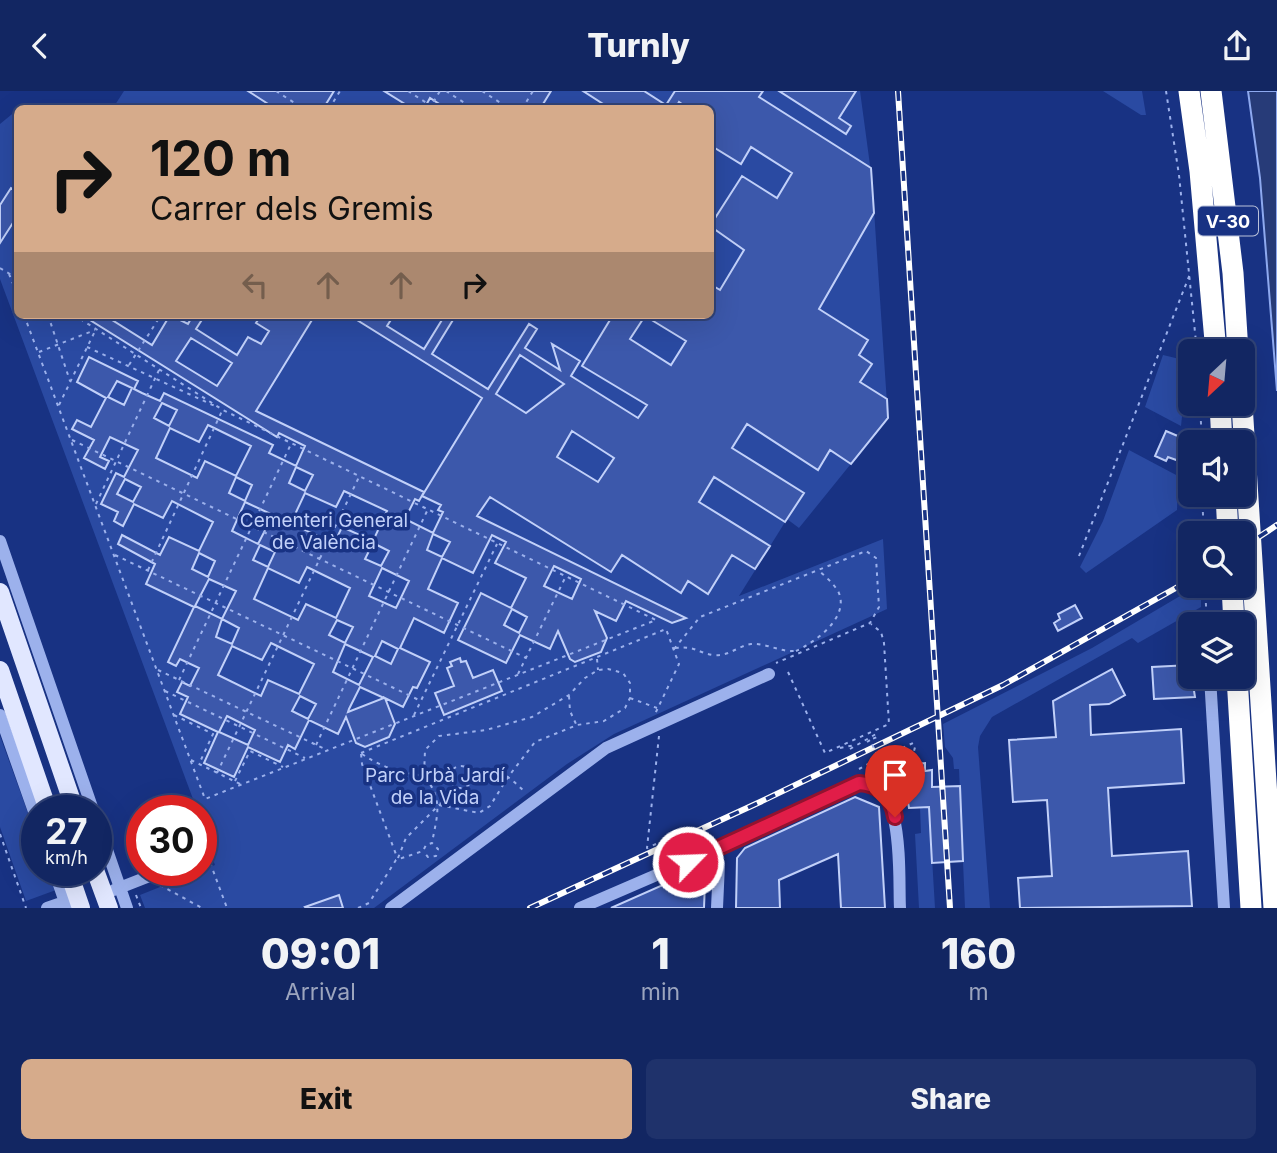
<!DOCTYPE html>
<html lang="en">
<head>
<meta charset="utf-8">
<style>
  body { margin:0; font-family:Inter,sans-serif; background:#1f326b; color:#f1f3f6; height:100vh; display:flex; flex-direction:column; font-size:26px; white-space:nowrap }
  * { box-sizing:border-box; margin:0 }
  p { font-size:23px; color:#9ca5be }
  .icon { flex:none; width:38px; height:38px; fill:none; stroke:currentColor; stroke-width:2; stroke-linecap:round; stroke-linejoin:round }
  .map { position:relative; height:817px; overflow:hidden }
  .sheet { display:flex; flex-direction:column; background:#122662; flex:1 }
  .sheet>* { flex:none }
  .banner { position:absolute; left:14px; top:14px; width:700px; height:214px; border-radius:10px; box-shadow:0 7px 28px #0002,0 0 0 2px #314377; background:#d6ab8b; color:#111; overflow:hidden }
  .needle { width:46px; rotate:206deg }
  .fabs { position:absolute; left:1178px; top:248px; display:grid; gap:14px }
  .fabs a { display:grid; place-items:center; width:77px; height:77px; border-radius:10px; background:#122662; box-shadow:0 7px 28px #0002,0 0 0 2px #314377; font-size:35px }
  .speed { position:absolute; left:21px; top:704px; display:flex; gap:14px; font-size:35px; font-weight:700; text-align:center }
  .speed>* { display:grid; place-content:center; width:91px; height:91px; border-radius:50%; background:#122662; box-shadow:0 7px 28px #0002,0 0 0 2px #314377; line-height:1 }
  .speed small { font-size:18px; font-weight:400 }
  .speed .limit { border:10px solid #d22; background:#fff; color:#111 }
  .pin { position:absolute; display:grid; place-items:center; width:60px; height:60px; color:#fff; margin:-72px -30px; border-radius:50% 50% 50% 0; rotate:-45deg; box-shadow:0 0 7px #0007 }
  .pin .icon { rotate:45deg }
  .me { position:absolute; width:77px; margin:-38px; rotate:66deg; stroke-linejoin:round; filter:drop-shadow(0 0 5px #0008) }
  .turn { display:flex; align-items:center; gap:24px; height:147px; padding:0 21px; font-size:32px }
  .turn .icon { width:91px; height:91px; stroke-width:2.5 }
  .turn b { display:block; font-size:49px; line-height:60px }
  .lanes { display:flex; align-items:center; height:66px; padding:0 21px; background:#0003; justify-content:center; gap:35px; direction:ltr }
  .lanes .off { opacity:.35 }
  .eta { display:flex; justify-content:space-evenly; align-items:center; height:119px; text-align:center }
  .eta b { font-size:42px; font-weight:800; line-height:49px }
  .primary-button { display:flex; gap:14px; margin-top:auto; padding:14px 21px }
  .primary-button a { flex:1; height:80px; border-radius:10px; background:#d6ab8b; color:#111; font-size:28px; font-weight:800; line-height:80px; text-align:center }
  .primary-button a+a { background:#1f326b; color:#f1f3f6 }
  header { display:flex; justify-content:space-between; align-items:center; height:91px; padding:0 21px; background:#122662; font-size:32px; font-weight:800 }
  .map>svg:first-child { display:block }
</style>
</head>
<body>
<header><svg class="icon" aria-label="back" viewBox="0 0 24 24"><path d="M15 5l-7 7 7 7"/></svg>Turnly<svg class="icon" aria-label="share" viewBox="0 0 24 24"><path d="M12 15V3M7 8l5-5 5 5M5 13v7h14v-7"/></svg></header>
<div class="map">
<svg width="1277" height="817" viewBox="0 0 1277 817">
  <rect width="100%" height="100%" fill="#183283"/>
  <!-- green -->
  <path fill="#2a4aa2" d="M124,0H860L872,89L888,327L799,437L787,428L739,505L883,448L887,518L614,643L567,673L374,817H145L140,804L215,774L203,742L201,719H197L193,708L0,188V33L17,19L18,224H710V18L113,17Z
    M1103,0H1142L1146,24H1141Z
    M1163,264L1188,270L1181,335L1145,316Z
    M1129,359L1178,385L1177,419L1086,482L1080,476L1103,430Z
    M1197,495H1201V516L1138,552L1132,547L992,626L980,645L978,656L990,817H965L959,678H954L953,667L945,656L943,633L1092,557Z
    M0,645L37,747V779H48L56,799L26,810L0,736Z
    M920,716H929L935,817H919L915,743L921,742Z"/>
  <!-- water -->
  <path fill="#273b78" stroke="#8ea9ef" stroke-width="2" d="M1248,0H1277V300L1260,87Z"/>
  <!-- building -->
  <path fill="#3c58ab" stroke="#c1d0f9" stroke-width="2" fill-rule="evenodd" d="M248,0H334L323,18H276Z
    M384,0H551L540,18H447L430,7L424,18H413Z
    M583,0H644L666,14L675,0H763L759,6L871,77L874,122L819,218L868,249L859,264L872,273L860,291L887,308L888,327L851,373L830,359L818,379L747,333L732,357L804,402L785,431L714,386L699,411L770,455L755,478L732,464L708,503L688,490L681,502L622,464L611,481L490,406L477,425L686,527L672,532L626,510L616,530L595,520L607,547L601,561L575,571L570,568L558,540L550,558L520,544L506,572L458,549L481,502L511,517L526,487L495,472L506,451L492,444L473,482L442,467L428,498L458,512L444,542L414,527L400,557L430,571L417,597L413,596L403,616L385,607L395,633L389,646L365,656L356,652L346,626L338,643L309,629L295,658L288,654L280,671L248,656L234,686L204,672L218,641L180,623L188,606L177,601L182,591L190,595L199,577L180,568L176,575L168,571L194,516L146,493L155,473L118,453L122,444L160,464L169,446L199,460L213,431L172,410L163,427L134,413L123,435L114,430L118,421L101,413L116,382L124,386L138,359L110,346L100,366L109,370L105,378L84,367L94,349L72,338L77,329L91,336L106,307L77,291L89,266L138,290L134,298L142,302L160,310L164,302L273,354L269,362L296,375L305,355L279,342L277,346L82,224H104L152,254L170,224L188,233L193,224H205L196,238L237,264L248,246L261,253L269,240L256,232L261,224H315L256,320L424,401L419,410L415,408L405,428L433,442L443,421L438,419L441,414L422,405L482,307L349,224H394L387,235L424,258L445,224H456L432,263L488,298L529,233L537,238L525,257L560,279L552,253L580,270L571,285L638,327L647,314L582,275L613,224H710V193L720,199L744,159L710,135L742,85L777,107L792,82L751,56L741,73L710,54V18H689L679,11L675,18H611ZM645,225L686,250L671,274L630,248ZM191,247L232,272L217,295L176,270ZM520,264L564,293L526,322L496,303ZM117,290L132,297L124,314L108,306ZM162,312L177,319L169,335L154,327ZM208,334L251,355L236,385L205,370L197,387L156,367L170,337L199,351ZM572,340L614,367L598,391L557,366ZM296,376L313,384L305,400L289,392ZM236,386L252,394L245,410L229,402ZM125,388L141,396L133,411L117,403ZM344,400L387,420L373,450L342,436L334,453L291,432L305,402L336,416ZM245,411L273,424L258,453L232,440ZM433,443L450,451L442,466L427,459ZM373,452L389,460L381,475L365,468ZM260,454L275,461L268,476L253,469ZM199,462L215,470L208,486L192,478ZM554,475L581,488L572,508L544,495ZM307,476L350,497L336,527L306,513L298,529L254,508L268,477L299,492ZM382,477L409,490L396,517L369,505ZM209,488L236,500L222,528L195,515ZM512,518L527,526L519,542L504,534ZM222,528L239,537L232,553L216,546ZM337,529L353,536L345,552L329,544ZM382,550L398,558L391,573L375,565ZM271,552L314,573L299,603L268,589L261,605L218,584L232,555L262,569ZM345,553L373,566L359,594L333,581ZM360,596L384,607L348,621L349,618ZM300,605L316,613L308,628L292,620ZM227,625L255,639L248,654L219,641Z
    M779,0H856L839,27L851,35L846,43Z
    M11,97L18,101V124L0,152V114Z
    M1166,340L1180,346L1179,370L1168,366L1166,370L1155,365Z
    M1075,514L1082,527L1058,540L1054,532L1060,528L1058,523Z
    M460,567L461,571L466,570L473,587L493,579L502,600L444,624L435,602L454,595L447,577L452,575L450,571Z
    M1190,574L1195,606L1154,608L1152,576Z
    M1112,578L1125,604L1109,613L1090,614L1091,644L1181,638L1184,692L1108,697L1112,765L1188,760L1192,815L1020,817L1018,787L1052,785L1047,709L1013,711L1009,649L1056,646L1053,610Z
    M925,672V680L932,679V696L960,695L963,770L932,772L929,716L909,717L905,695L907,674Z
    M855,706L879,716L885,817H841L838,763L779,789L780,817H736L737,767L745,757Z
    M692,781L702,786L705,791L704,817H611Z
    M339,804L343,817H306L305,816Z"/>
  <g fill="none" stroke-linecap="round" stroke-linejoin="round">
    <!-- path -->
    <path stroke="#9cb1ec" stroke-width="2" stroke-dasharray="3.5 5" stroke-linecap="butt" d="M276,0L304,18
      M408,0L436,18
      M446,0L474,18
      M482,0L510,18
      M1166,0L1179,84L1197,261
      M329,18L340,0
      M429,18L440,0
      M522,18L533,0
      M0,177L18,188
      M9,183L18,205
      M24,224L205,708L656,529L223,319L74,224
      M48,224L70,290
      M87,256L217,316
      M39,261L95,239
      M129,274L161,224
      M1200,313L1202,352
      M59,314L96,238
      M72,349L526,567
      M1202,404L1204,443
      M96,413L159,279
      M115,464L421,610
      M1079,465L1190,183
      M148,479L222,320
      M1205,495L1207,534
      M675,557C697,555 695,561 713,564C728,566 738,555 751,553C767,552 779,561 795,560
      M674,558L700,526L866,460L876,467L879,516L870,532L776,572
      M796,560C815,551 851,526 838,500C833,492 825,485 818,479
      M597,568L598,579
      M158,579L327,659
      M788,581L825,662L889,633L884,552L881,541L871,533
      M518,583L565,487
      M179,589L291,353
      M165,600L305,667
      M569,605L570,620L576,633
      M630,607L657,617
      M174,624L213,643L199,673
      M414,624L497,453
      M659,645L647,757L683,741
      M316,654L428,418
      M840,657L855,654
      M850,658L876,643L877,646L870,649
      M361,662L666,538L679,573L655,623
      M361,663L362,673L397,766
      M362,663C390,682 416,685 449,686
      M879,668L913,652L915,656L911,673
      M191,669L240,693
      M450 686a11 11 0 1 1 22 0a11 11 0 1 1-22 0Z
      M859,678L872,671L874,675
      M876,681L875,678L889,671L888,668L881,672
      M877,681L892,673L893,675L878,683
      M217,682L359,386
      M474,684C500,676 507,684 526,702
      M235,690L250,660L283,676
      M888,690L899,684L906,691
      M440,713L454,696
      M0,743L26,817
      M398,767L406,747L439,714L479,722L490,715L508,686L535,651L577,634L604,630L625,617L630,607V592L623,582L608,578L598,579L585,587L569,604L532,626L486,639L439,645L425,659L424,685C444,709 437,724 432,752
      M201,778L211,774L227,817
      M171,789L199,779
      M160,794L202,817
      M136,804L141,817
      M358,817L369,812L396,769L423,760L426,754L432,752L438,758L436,765L428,766L423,760"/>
    <!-- minor -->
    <path stroke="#9cb1ec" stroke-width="12" d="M0,450L93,719
      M1210,586L1224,817
      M0,624L37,729
      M96,727L127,817
      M712,760L719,773L717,817
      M54,779L67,817
      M114,799L165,779
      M47,817L73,808
      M391,817L606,657L769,583
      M580,817L712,760L852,694C907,675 898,787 900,817"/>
    <!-- major -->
    <path stroke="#e1e7ff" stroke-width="18" d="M0,501L75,719
      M0,579L48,719
      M68,779L81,817
      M95,779L109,817"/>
    <!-- highway -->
    <path stroke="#fff" stroke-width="21" d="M1189,0L1200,80L1216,261
      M1211,0L1233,182L1238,261
      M1220,313L1222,352
      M1242,313L1274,817
      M1226,404L1228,443
      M1232,495L1234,534
      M1237,586L1251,817"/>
    <!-- rail casing -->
    <g stroke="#fff" stroke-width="6">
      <path id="rail" d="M898,0L950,817
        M1242,457L1277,434
        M530,817L760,711L1003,594L1190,489"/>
    </g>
    <!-- rail -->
    <use href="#rail" stroke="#183283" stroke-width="3.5" stroke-dasharray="10" stroke-linecap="butt"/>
    <!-- path-bridge -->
    <path stroke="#9cb1ec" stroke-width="2" stroke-dasharray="3.5 5" stroke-linecap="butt" d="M867,651L870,649L881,672L878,673"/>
  </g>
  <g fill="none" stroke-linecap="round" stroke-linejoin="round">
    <!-- route casing -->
    <g stroke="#92132f" stroke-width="18">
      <path id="route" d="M688,771L859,692C879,693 892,706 895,726"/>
    </g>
    <!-- route -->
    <use href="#route" stroke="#e11d48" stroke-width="12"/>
  </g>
  <g text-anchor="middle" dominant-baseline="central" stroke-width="7" stroke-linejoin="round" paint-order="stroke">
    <!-- shield labels -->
    <rect fill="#183283" stroke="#bac2da" stroke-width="2" x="1198" y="115.5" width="60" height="29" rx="5"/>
    <g font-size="18" font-weight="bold" fill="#fff">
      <text x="1228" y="130">V-30</text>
    </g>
    <!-- park labels -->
    <g font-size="19" fill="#c1d0f9" stroke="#183283">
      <text x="324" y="429">Cementeri General<tspan x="324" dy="22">de València</tspan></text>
      <text x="435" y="684">Parc Urbà Jardí<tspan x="435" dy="22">de la Vida</tspan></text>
    </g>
  </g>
</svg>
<div class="fabs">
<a><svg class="needle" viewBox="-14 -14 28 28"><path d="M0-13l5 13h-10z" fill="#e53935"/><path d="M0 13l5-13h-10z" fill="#9ca5be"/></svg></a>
<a><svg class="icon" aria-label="sound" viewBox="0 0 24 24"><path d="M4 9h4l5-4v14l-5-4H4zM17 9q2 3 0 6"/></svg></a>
<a><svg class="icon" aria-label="search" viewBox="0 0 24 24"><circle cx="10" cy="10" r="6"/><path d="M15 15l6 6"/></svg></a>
<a><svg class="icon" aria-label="layers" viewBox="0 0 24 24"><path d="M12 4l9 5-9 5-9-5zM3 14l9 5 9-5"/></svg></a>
</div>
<div class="speed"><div>27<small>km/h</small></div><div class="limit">30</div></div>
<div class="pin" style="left:895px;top:726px;background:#d93025"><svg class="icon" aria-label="arrive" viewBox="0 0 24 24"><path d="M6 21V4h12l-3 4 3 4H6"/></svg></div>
<svg class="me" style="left:688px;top:771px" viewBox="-20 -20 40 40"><circle r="17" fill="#e11d48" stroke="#fff" stroke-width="3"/><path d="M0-11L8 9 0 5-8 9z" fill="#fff"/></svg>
<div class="banner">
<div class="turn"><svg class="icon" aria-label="right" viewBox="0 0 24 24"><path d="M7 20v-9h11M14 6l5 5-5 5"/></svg><div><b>120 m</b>Carrer dels Gremis</div></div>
<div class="lanes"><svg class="icon off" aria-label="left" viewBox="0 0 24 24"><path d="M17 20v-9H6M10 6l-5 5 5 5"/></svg><svg class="icon off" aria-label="ahead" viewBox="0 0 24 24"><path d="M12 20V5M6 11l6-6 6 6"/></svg><svg class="icon off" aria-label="ahead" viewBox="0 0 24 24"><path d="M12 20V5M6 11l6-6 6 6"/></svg><svg class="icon" aria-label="right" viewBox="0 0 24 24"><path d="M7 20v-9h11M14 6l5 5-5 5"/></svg></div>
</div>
</div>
<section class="sheet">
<div class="eta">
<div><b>09:01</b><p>Arrival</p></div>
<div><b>1</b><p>min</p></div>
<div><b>160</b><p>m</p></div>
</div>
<div class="primary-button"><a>Exit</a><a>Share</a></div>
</section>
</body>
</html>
